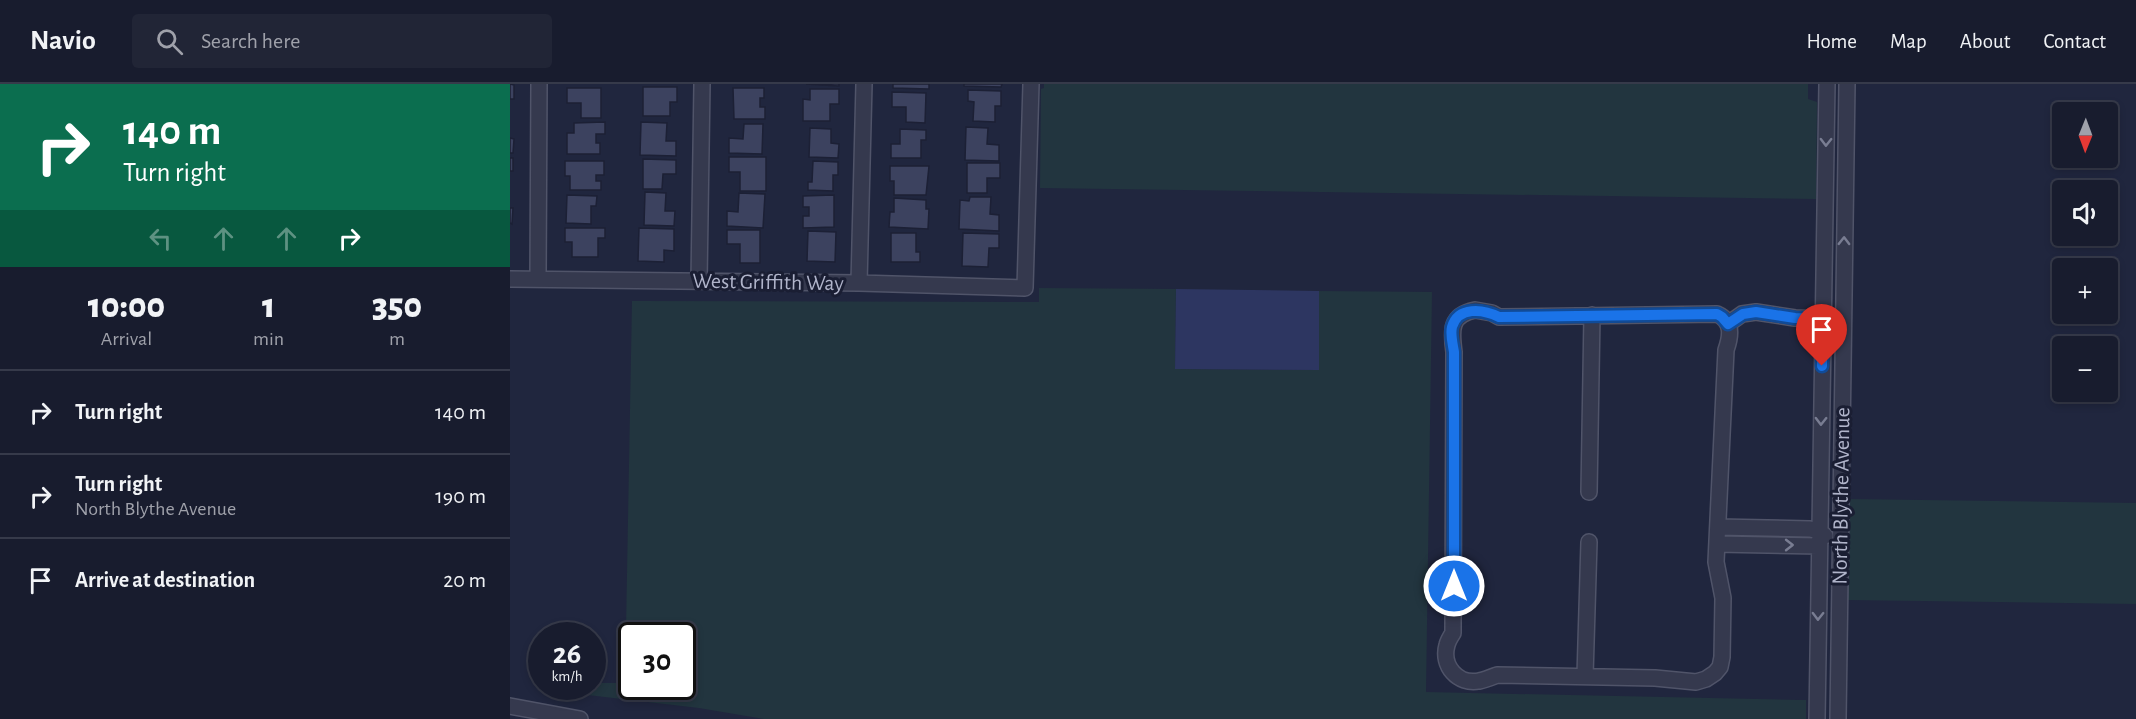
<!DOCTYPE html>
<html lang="en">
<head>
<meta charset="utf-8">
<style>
  body { margin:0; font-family:"Alegreya Sans",sans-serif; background:#212536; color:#f1f3f6; height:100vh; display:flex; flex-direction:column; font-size:22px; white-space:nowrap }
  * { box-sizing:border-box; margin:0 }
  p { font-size:20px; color:#9fa1aa }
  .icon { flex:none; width:33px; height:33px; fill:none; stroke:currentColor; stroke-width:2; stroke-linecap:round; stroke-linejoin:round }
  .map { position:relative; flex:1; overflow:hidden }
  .sheet { display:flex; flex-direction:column; background:#181c2e; width:510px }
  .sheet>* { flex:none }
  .banner { background:#0b6e4f; color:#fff; overflow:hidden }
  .needle { width:39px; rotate:181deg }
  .tools { position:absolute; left:1542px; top:18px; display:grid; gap:12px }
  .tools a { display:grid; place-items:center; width:66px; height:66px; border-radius:6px; background:#181c2e; box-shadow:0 3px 9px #0003,0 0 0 2px #363a4a; font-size:30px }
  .speed { position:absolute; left:18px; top:538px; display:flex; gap:12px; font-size:30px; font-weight:700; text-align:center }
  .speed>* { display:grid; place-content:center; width:78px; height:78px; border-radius:50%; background:#181c2e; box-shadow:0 3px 9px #0003,0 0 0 2px #363a4a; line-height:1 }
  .speed small { font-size:15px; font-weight:400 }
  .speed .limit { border:3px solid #111; border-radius:9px; background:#fff; color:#111 }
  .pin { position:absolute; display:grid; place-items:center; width:51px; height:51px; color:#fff; margin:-62px -26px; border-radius:50% 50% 50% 0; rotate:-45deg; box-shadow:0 0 6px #0007 }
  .pin .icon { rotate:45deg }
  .me { position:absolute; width:66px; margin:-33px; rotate:0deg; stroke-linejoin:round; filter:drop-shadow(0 0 4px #0008) }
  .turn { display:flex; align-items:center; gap:21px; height:126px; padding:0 24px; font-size:27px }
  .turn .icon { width:78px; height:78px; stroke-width:2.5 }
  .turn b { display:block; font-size:42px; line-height:51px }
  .lanes { display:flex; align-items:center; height:57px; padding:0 24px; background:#0003; justify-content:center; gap:30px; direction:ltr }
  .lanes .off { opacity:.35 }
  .eta { display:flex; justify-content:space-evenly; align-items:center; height:102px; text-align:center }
  .eta b { font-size:36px; font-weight:800; line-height:42px }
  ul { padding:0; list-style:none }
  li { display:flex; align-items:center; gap:18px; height:84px; padding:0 24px; border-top:2px solid #363a4a }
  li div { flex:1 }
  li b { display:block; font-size:22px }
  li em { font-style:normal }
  header { display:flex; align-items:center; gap:36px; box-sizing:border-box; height:84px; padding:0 30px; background:#181c2e; border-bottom:2px solid #363a4a }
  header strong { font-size:28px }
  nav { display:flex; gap:33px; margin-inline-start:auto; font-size:21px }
  .search { width:420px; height:54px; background:#212536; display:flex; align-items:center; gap:15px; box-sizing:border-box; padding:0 21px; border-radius:6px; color:#9fa1aa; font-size:22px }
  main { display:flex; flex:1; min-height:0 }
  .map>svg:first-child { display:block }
</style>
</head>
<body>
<header>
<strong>Navio</strong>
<div class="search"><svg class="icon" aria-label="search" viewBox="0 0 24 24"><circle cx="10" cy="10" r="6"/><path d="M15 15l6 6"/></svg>Search here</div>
<nav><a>Home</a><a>Map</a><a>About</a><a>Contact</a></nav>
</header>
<main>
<section class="sheet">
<div class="banner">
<div class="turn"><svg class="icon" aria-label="right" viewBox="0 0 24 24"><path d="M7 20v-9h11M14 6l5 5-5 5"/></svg><div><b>140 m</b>Turn right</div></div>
<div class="lanes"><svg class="icon off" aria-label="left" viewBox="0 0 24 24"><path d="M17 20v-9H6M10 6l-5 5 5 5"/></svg><svg class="icon off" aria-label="ahead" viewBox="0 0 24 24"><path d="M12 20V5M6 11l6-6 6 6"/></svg><svg class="icon off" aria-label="ahead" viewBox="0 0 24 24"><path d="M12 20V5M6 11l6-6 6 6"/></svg><svg class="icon" aria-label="right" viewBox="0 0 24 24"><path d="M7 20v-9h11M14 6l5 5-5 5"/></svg></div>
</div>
<div class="eta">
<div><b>10:00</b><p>Arrival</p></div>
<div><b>1</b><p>min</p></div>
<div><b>350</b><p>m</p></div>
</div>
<ul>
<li><svg class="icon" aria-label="right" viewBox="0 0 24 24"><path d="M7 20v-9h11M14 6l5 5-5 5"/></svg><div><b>Turn right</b></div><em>140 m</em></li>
<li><svg class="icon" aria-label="right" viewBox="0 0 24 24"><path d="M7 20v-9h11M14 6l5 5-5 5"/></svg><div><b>Turn right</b><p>North Blythe Avenue</p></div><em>190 m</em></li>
<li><svg class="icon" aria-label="arrive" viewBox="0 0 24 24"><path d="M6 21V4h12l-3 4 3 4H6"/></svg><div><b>Arrive at destination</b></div><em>20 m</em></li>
</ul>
</section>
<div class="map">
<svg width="1626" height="635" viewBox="0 0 1626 635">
  <rect width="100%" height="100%" fill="#20263e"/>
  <!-- green -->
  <path fill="#22353f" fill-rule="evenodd" d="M534,0H1298V15L1307,18L1306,115L530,104L531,5L534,4Z
    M529,204L666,205L665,285L808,286L809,207L922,208L916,608L1290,616H1296V635H254L189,624L69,610L45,603H82L83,599H115L122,217L529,218ZM122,552H172V603H122Z
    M1338,415L1626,419V520L1336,516Z"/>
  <!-- water -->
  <path fill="#2d3661" d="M666,205L809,207V286L665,285Z"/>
  <!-- building -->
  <path fill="#3c425f" stroke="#1c2035" stroke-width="1.5" d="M0,0L4,1V15H0Z
    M296,0H329V2Z
    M383,0H419V5L383,4Z
    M454,0H492L491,3L454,2Z
    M133,3H167V18H160V32H133Z
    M57,4H91V34H71V19H57Z
    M223,4H254V14H250V23H255V35H224Z
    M300,5H329V20H320V37H293V15L300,16Z
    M458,6L491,7V22H485V38L463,37L464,18L458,17Z
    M382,8L416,9L415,39L396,38V23H382Z
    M95,38V50H86V59H90V70H57V49H64V39Z
    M131,38L157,39L156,57H166V72L130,71Z
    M234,40H253L252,70L219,69V54L233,55Z
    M456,43L478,44L477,60L489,61V77L455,76Z
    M300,44L321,45V59L329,60L328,74L299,73Z
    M390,45L416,46V56H411V74H381V60H390Z
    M0,54L4,55L3,69H0Z
    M219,73H256V107H230V88H219Z
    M0,74H3V87H0Z
    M133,75L166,76V90H153L152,105H133Z
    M55,77H94V91H86V97H91V106H60V92H55Z
    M303,77L328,78V91H323V107L298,106V98H302Z
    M457,79H490V94H477V109H457Z
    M380,82H419L416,111H384V97H380Z
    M135,108L156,109L155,127H165L164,142L134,141Z
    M229,109L255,110L253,144L217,142V127L228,128Z
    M57,111L87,112L86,122H81V140L56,139Z
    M324,111V143L293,144V132H299V123H293V112Z
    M460,113H481L480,130L489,131V147L449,145L450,116L459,117Z
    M384,114L416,116V125H419L418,145L379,143L380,128H384Z
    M0,124H3L2,140L0,139Z
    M55,144H95V154H88V173H62V158H55Z
    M129,144L164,145V167L154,166V178L128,177Z
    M217,146H250V179H230V160H217Z
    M298,147L326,148L325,178L297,177Z
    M381,149H406V168H410V178H381Z
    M453,149L489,150V164H479L478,183L452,182Z"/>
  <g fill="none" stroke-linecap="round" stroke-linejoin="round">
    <!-- minor casing -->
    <g stroke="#505469" stroke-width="18">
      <path id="minor" d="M0,195L349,199L515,204L521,0
        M28,195L29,0
        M189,197L192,0
        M349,199L354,0
        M965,226L982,229L989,233L1207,230C1223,237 1221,252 1216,266L1206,478L1213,514L1212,573L1210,583L1205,589L1196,595L1186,598L1145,594L987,591C982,593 975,596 969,597C948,601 931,582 937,561C938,557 941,552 943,549L944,268C941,246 940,231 965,226Z
        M1218,240L1232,230L1246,228L1285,234L1313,235
        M1079,408L1082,231
        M1208,443L1300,445L1309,447L1315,452
        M1207,460L1309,462
        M1075,592L1079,458
        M0,622L70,635
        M1307,635L1317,0
        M1328,635L1337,0"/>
    </g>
    <!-- minor -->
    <use href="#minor" stroke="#35394e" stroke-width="15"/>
  </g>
  <!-- one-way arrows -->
  <defs><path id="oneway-chevron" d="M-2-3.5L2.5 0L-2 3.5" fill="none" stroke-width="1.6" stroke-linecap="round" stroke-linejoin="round" transform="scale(1.5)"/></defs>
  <g stroke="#797d92">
    <use href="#oneway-chevron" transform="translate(1316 58) rotate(91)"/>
    <use href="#oneway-chevron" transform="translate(1334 157) rotate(-89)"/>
    <use href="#oneway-chevron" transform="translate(1311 337) rotate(91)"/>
    <use href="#oneway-chevron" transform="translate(1279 461)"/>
    <use href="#oneway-chevron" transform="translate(1308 532) rotate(91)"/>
  </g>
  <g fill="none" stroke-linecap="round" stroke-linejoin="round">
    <!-- route casing -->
    <g stroke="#114b97" stroke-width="15">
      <path id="route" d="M944,502V268C943,261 940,251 942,243C948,222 973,225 989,233L1207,230L1212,233L1218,240L1233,230L1246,228L1285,234L1313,235L1312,282"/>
    </g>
    <!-- route -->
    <use href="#route" stroke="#1a73e8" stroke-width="10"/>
  </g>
  <g text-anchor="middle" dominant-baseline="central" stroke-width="6" stroke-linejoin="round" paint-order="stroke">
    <!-- street labels -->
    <g font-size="22" fill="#b0b4ca" stroke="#1a1e33">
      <text transform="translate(258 198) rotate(1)">West Griffith Way</text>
      <text transform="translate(1331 412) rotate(-89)">North Blythe Avenue</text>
    </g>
  </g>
</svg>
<div class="tools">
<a><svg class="needle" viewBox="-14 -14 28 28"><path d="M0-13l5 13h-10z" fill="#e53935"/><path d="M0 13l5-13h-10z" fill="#9fa1aa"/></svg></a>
<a><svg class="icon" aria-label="sound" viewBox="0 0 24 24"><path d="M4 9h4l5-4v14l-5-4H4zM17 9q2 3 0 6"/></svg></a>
<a>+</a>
<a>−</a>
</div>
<div class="speed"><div>26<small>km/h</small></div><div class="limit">30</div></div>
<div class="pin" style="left:1312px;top:282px;background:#d93025"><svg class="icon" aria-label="arrive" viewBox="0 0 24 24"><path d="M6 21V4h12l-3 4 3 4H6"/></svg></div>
<svg class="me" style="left:944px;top:502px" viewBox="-20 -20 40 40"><circle r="17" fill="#1a73e8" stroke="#fff" stroke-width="3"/><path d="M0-11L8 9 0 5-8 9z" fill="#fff"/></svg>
</div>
</main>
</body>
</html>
